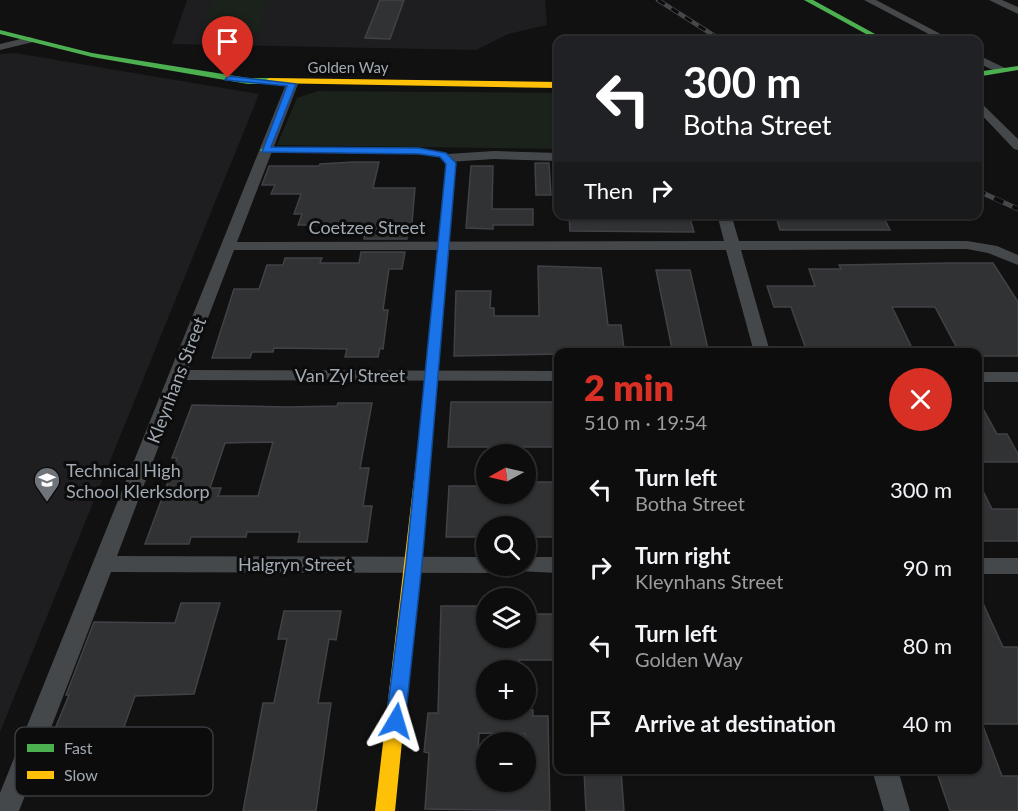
<!DOCTYPE html>
<html lang="en">
<head>
<meta charset="utf-8">
<style>
  body { margin:0; font-family:Lato,sans-serif; background:#161617; color:#f1f3f6; height:100vh; display:flex; flex-direction:column; font-size:22px; white-space:nowrap }
  * { box-sizing:border-box; margin:0 }
  p { font-size:20px; color:#9a9c9e }
  .icon { flex:none; width:33px; height:33px; fill:none; stroke:currentColor; stroke-width:2; stroke-linecap:round; stroke-linejoin:round }
  .map { position:relative; flex:1; overflow:hidden }
  .side { position:absolute; left:554px; top:348px; width:428px; height:426px; display:flex; flex-direction:column; background:#0d0d0e; border-radius:12px; box-shadow:0 2px 4px #0004,0 0 0 2px #2d2d2e }
  .side>* { flex:none }
  .banner { position:absolute; left:554px; top:36px; width:428px; height:183px; border-radius:12px; box-shadow:0 2px 4px #0004,0 0 0 2px #2d2d2e; background:#202124; color:#fff; overflow:hidden }
  .needle { width:39px; rotate:262deg }
  .fabs { position:absolute; left:476px; top:444px; display:grid; gap:12px }
  .fabs a { display:grid; place-items:center; width:60px; height:60px; border-radius:50%; background:#0d0d0e; box-shadow:0 2px 4px #0004,0 0 0 2px #2d2d2e; font-size:30px }
  .pin { position:absolute; display:grid; place-items:center; width:51px; height:51px; color:#fff; margin:-62px -26px; border-radius:50% 50% 50% 0; rotate:-45deg; box-shadow:0 0 6px #0007 }
  .pin .icon { rotate:45deg }
  .me { position:absolute; width:66px; margin:-33px; rotate:7deg; stroke-linejoin:round; filter:drop-shadow(0 0 4px #0008) }
  .turn { display:flex; align-items:center; gap:21px; height:126px; padding:0 30px; font-size:27px }
  .turn .icon { width:78px; height:78px; stroke-width:2.5 }
  .turn b { display:block; font-size:42px; line-height:51px }
  .then { display:flex; align-items:center; height:57px; padding:0 30px; background:#0003; gap:12px; font-size:22px }
  .round { display:grid; place-items:center; flex:none; width:63px; height:63px; border-radius:32px; background:#161617 }
  .overview { display:flex; align-items:center; justify-content:space-between; height:102px; padding:0 30px }
  h1 { font-size:36px; font-weight:800; line-height:45px; color:#d93025 }
  ul { padding:0; list-style:none }
  li { display:flex; align-items:center; gap:18px; height:78px; padding:0 30px }
  li div { flex:1 }
  li b { display:block; font-size:22px }
  li em { font-style:normal }
  .map>svg:first-child { display:block }
</style>
</head>
<body>
<div class="map">
<svg width="1018" height="811" viewBox="0 0 1018 811">
  <rect width="100%" height="100%" fill="#111112"/>
  <!-- built -->
  <path fill="#1e1e20" d="M187,0H545L547,25L508,34L476,50L172,44Z
    M15,53L259,94L0,732V54Z"/>
  <!-- green -->
  <path fill="#1b221c" d="M213,0H266L258,33L200,35Z
    M318,91L558,93V149L277,145L297,98Z"/>
  <!-- building -->
  <path fill="#313234" stroke="#404246" stroke-width="1.5" fill-rule="evenodd" d="M380,0H404L390,39L365,38Z
    M353,162H379L373,188H415L411,234H407V239H364L365,231H346L347,227L336,225H298L302,214H294L301,194H271L275,185H262L269,166H319L320,164Z
    M535,163H549L551,195H536Z
    M471,166H493L492,209H533V225H493V229L466,228Z
    M569,214L689,215L694,232L570,231Z
    M775,214H882L890,230H780Z
    M361,252H405L402,269H389L383,310H388L383,349L380,348L378,357H345L347,349L274,348L273,352H252L250,358H212L234,289H259L267,265H283L285,258H322L320,263H359Z
    M951,263H993L1018,302V356H976V352H959L935,307H892L914,352H807L791,307H774L767,286H815L809,269H841L839,265Z
    M538,266L601,268L608,325H621L624,349L572,348V352L558,354L454,356L456,291H491L490,308H494V316H539Z
    M656,270H690L708,349H672Z
    M976,396L997,434H1007L1018,454V462H976Z
    M451,402H558V447H448Z
    M338,403H372L360,468H369L363,506H372L367,542H298L300,532H247L246,537H191L189,544H145L177,458H172L192,405L288,407L337,406ZM273,442L258,496H218L221,488H210L225,443Z
    M976,477L992,509H1018V541H976Z
    M525,482H557L558,537H525V526H486V537H446L449,486H486V494H525Z
    M976,588L1003,647H1018V724H983L976,708Z
    M181,603H220L194,694L135,696L103,786L32,784L69,695H66L94,622L175,623Z
    M441,606H486V638H525V614H558V660H519L520,670H486V710H533V716H548L550,811L425,809L429,753L424,752L428,713H438ZM479,733L525,734V782H483V770H477Z
    M284,611H341L336,640L329,639L318,703H331L316,811H243L263,703H274L287,639H278Z
    M978,713L1002,776H1018V811H950L936,770H976Z
    M584,770H621L624,811H586Z"/>
  <g fill="none" stroke-linecap="round" stroke-linejoin="round">
    <!-- street -->
    <path fill="#45484a" fill-rule="evenodd" d="M864,0H876L952,40H940Z
      M989,0H1002L1018,7V14Z
      M29,37L33,38V42L0,50V44Z
      M976,54L1005,68L1007,70L997,72L976,62Z
      M292,81L298,84L237,242L724,241L717,214H731L739,241H967L997,246L1018,255V265L988,253L967,249L741,250L770,352H754L726,250H234L188,370L558,371V381L184,380L117,556L486,557V566H496L494,571L486,573L111,572L19,811H0V793L286,84Z
      M976,98L1018,139V150L1014,149L976,109Z
      M494,151L558,153V161L494,159L448,162L442,158L448,154Z
      M976,372H1018V382H976Z
      M525,557H558V573L517,571L515,566H525Z
      M976,558H1018V574H976Z
      M872,770H898L910,811H884Z"/>
    <!-- fast -->
    <path fill="#4caf50" fill-rule="evenodd" d="M804,0H813L886,40H877Z
      M0,30L92,53L248,78H270L274,81L270,84H248L92,57L0,34Z
      M1018,66V70L976,77V72Z
      M265,147L419,148L446,153L456,163L432,445L430,448L425,450L418,445L446,164L440,157L419,154L262,152L260,150Z"/>
    <!-- slow -->
    <path fill="#ffc107" fill-rule="evenodd" d="M270,78L558,82V88L267,83V79Z
      M425,440L432,445L395,811H375L418,445Z"/>
    <!-- rail-far1 casing -->
    <g stroke="#46474a" stroke-width="4.5">
      <path id="rail-far1" d="M658,0L721,40"/>
    </g>
    <!-- rail casing -->
    <g stroke="#46474a" stroke-width="5">
      <path id="rail" d="M976,190L1018,209"/>
    </g>
    <!-- rail-far1 -->
    <use href="#rail-far1" stroke="#0c0c0d" stroke-width="3" stroke-dasharray="8" stroke-linecap="butt"/>
    <!-- rail -->
    <use href="#rail" stroke="#0c0c0d" stroke-width="4" stroke-dasharray="10" stroke-linecap="butt"/>
  </g>
  <!-- route -->
  <path fill="#1a73e8" stroke="#114b97" stroke-width="1.5" d="M228,76L296,84L271,147L419,148L446,153L456,163L422,564L405,721L402,727L396,729L389,727L386,721L406,564L446,164L440,157L419,154L262,152L287,86L225,80Z"/>
  <!-- icons -->
  <defs>
    <g id="school-pin" transform="scale(1.35)"><path d="M0 17L-7.5 6A9.5 9.5 0 1 1 7.5 6Z" fill="#6f747b" stroke="#0c0c0d"/><path d="M0-5L7-2L0 1L-7-2ZM-4 1L0 2.5L4 1V4Q0 6-4 4Z" fill="#fff"/></g>
  </defs>
  <g fill-rule="evenodd">
    <use href="#school-pin" x="47" y="480"/>
  </g>
  <g text-anchor="middle" dominant-baseline="central" stroke-width="6" stroke-linejoin="round" paint-order="stroke">
    <!-- far-street labels -->
    <g font-size="15" fill="#a1aab3" stroke="#0c0c0d">
      <text x="348" y="67">Golden Way</text>
    </g>
    <!-- street labels -->
    <g font-size="18" fill="#a1aab3" stroke="#0c0c0d">
      <text x="367" y="227">Coetzee Street</text>
      <text x="350" y="375">Van Zyl Street</text>
      <text transform="translate(176 380) rotate(-69)">Kleynhans Street</text>
      <text x="295" y="564">Halgryn Street</text>
    </g>
    <!-- poi labels -->
    <g font-size="18" fill="#a1aab3" stroke="#0c0c0d" text-anchor="start">
      <text x="66" y="470">Technical High<tspan x="66" dy="21">School Klerksdorp</tspan></text>
    </g>
  </g>
  <!-- legend -->
  <rect x="15" y="727" width="198" height="69" rx="9" fill="#0c0c0d" stroke="#393b3f" stroke-width="1.5"/>
  <rect x="27" y="744" width="27" height="8" fill="#4caf50"/>
  <rect x="27" y="771" width="27" height="8" fill="#ffc107"/>
  <g font-size="16" fill="#a1aab3">
    <text x="64" y="754">Fast</text>
    <text x="64" y="781">Slow</text>
  </g>
</svg>
<div class="fabs">
<a><svg class="needle" viewBox="-14 -14 28 28"><path d="M0-13l5 13h-10z" fill="#e53935"/><path d="M0 13l5-13h-10z" fill="#9a9c9e"/></svg></a>
<a><svg class="icon" aria-label="search" viewBox="0 0 24 24"><circle cx="10" cy="10" r="6"/><path d="M15 15l6 6"/></svg></a>
<a><svg class="icon" aria-label="layers" viewBox="0 0 24 24"><path d="M12 4l9 5-9 5-9-5zM3 14l9 5 9-5"/></svg></a>
<a>+</a>
<a>−</a>
</div>
<div class="pin" style="left:228px;top:78px;background:#d93025"><svg class="icon" aria-label="arrive" viewBox="0 0 24 24"><path d="M6 21V4h12l-3 4 3 4H6"/></svg></div>
<svg class="me" style="left:396px;top:721px" viewBox="-20 -20 40 40"><path d="M0-17L14 15 0 8-14 15z" fill="#1a73e8" stroke="#fff" stroke-width="4"/></svg>
<div class="banner">
<div class="turn"><svg class="icon" aria-label="left" viewBox="0 0 24 24"><path d="M17 20v-9H6M10 6l-5 5 5 5"/></svg><div><b>300 m</b>Botha Street</div></div>
<div class="then">Then<svg class="icon" aria-label="right" viewBox="0 0 24 24"><path d="M7 20v-9h11M14 6l5 5-5 5"/></svg></div>
</div>
<section class="side">
<div class="overview"><div><h1>2 min</h1><p>510 m · 19:54</p></div><a class="round" style="background:#d93025;color:#fff"><svg class="icon" aria-label="close" viewBox="0 0 24 24"><path d="M6 6l12 12M18 6L6 18"/></svg></a></div>
<ul>
<li><svg class="icon" aria-label="left" viewBox="0 0 24 24"><path d="M17 20v-9H6M10 6l-5 5 5 5"/></svg><div><b>Turn left</b><p>Botha Street</p></div><em>300 m</em></li>
<li><svg class="icon" aria-label="right" viewBox="0 0 24 24"><path d="M7 20v-9h11M14 6l5 5-5 5"/></svg><div><b>Turn right</b><p>Kleynhans Street</p></div><em>90 m</em></li>
<li><svg class="icon" aria-label="left" viewBox="0 0 24 24"><path d="M17 20v-9H6M10 6l-5 5 5 5"/></svg><div><b>Turn left</b><p>Golden Way</p></div><em>80 m</em></li>
<li><svg class="icon" aria-label="arrive" viewBox="0 0 24 24"><path d="M6 21V4h12l-3 4 3 4H6"/></svg><div><b>Arrive at destination</b></div><em>40 m</em></li>
</ul>
</section>
</div>
</body>
</html>
